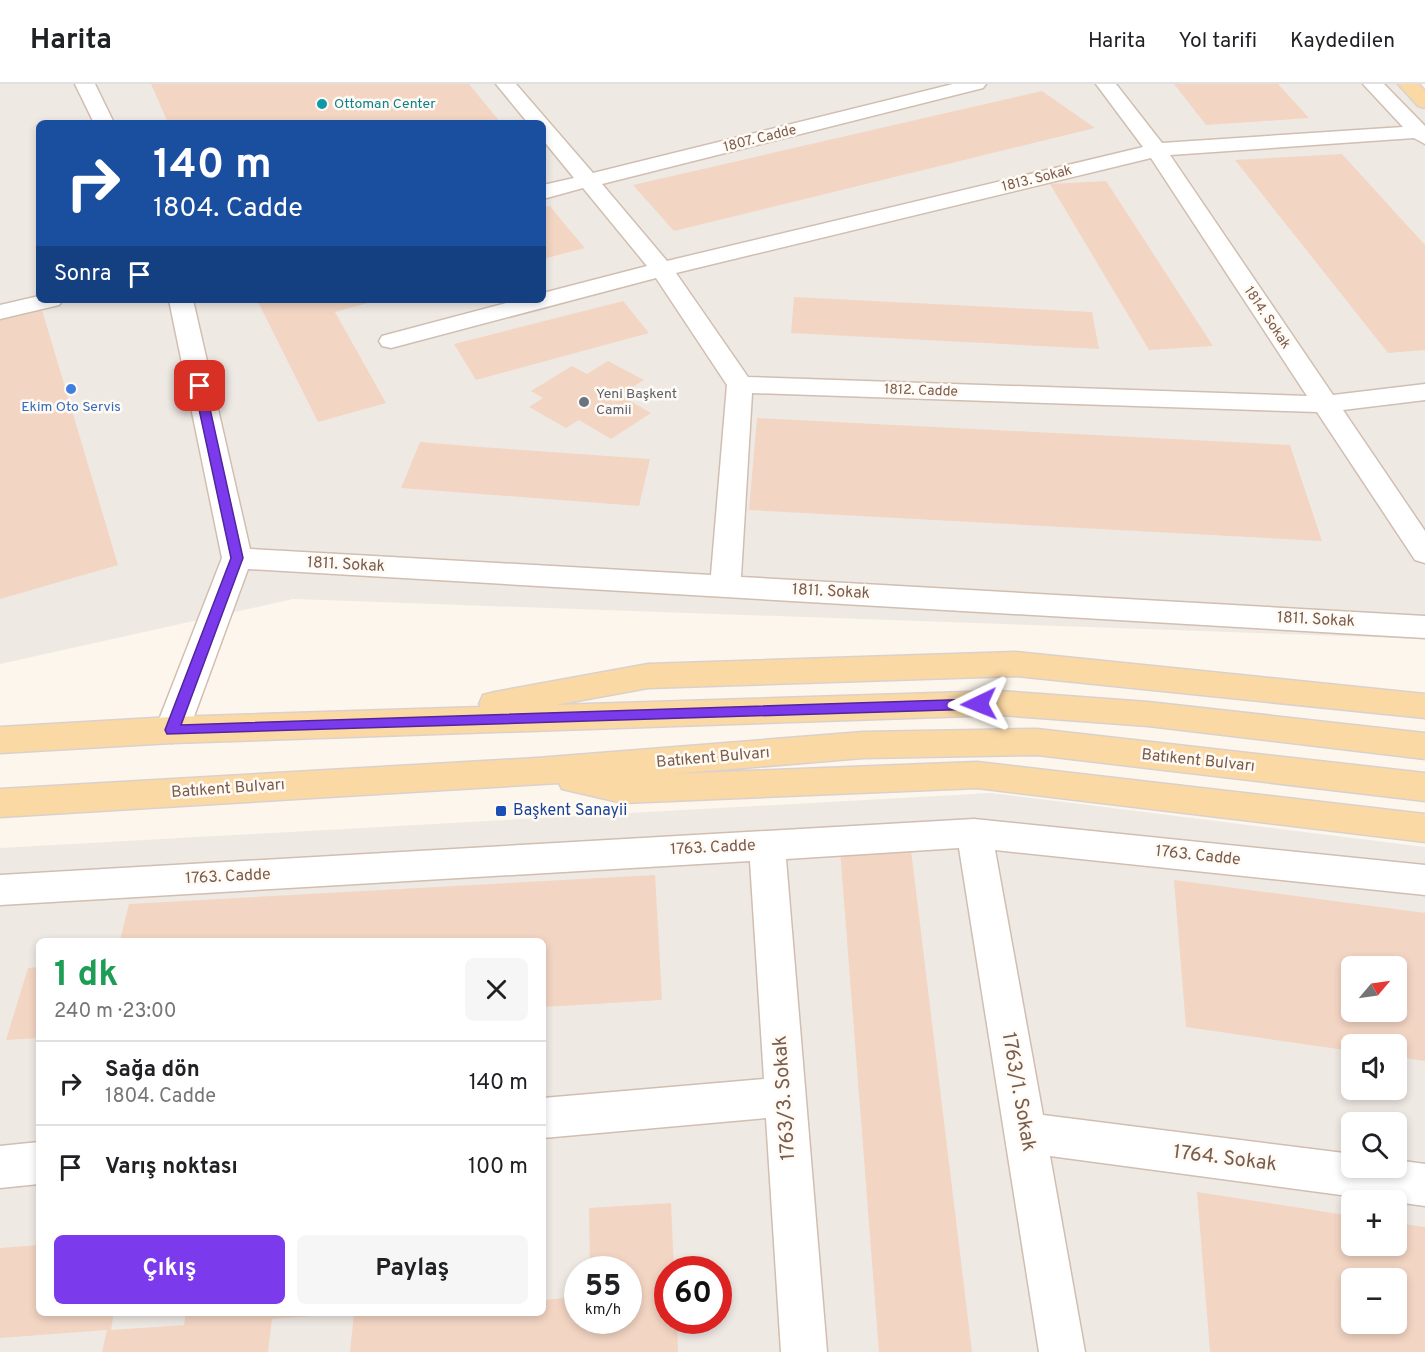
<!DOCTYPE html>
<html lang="tr">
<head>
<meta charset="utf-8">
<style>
  body { margin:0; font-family:Overpass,sans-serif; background:#f6f6f6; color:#202124; height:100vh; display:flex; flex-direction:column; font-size:22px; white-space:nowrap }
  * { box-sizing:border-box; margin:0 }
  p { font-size:20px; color:#757577 }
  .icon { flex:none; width:33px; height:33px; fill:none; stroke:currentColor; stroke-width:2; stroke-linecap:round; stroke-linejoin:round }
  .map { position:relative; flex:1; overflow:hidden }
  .panel { position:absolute; left:36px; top:854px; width:510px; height:378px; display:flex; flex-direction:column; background:#fff; border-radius:9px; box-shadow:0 3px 9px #0003 }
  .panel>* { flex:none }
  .guide { position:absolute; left:36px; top:36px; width:510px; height:183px; border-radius:9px; box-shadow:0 3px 9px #0003; background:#1a4fa0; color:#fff; overflow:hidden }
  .needle { width:39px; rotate:61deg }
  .controls { position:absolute; left:1341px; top:872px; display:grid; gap:12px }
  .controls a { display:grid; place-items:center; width:66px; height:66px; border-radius:9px; background:#fff; box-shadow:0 3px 9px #0003; font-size:30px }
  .speed { position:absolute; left:564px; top:1172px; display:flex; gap:12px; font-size:30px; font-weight:700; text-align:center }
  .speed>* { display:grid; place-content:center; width:78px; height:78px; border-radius:50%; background:#fff; box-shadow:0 3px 9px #0003; line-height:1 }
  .speed small { font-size:15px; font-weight:400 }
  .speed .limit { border:9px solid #d22; background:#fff; color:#111 }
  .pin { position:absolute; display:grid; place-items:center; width:51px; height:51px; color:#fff; margin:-26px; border-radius:12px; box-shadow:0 3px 9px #0006 }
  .me { position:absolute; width:66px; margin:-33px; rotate:268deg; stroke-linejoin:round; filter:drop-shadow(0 0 4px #0008) }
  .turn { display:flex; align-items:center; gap:21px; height:126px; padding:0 18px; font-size:27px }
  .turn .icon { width:78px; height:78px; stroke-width:2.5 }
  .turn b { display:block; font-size:42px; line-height:51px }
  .then { display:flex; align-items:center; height:57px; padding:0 18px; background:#0003; gap:12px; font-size:22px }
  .round { display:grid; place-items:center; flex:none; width:63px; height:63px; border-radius:9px; background:#f6f6f6 }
  .overview { display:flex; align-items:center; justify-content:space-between; height:102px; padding:0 18px }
  h1 { font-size:36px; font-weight:700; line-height:45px; color:#1e9e55 }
  .button { display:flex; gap:12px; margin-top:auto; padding:12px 18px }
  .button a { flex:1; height:69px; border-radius:9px; background:#7c3aed; color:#fff; font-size:24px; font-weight:700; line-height:69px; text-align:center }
  .button a+a { background:#f6f6f6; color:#202124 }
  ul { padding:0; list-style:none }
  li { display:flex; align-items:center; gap:18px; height:84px; padding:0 18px; border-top:2px solid #e0e0e0 }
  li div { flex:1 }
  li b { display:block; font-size:22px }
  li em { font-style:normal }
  header { display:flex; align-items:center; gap:36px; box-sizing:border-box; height:84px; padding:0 30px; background:#fff; border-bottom:2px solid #e0e0e0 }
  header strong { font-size:28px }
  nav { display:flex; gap:33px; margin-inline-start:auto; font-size:21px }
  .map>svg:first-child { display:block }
</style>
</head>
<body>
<header>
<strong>Harita</strong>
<nav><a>Harita</a><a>Yol tarifi</a><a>Kaydedilen</a></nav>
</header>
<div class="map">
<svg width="1425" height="1268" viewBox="0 0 1425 1268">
  <rect width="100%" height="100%" fill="#fdf6ec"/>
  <!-- industrial -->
  <path fill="#efe9e4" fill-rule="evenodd" d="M0,0H1401L1425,27V555L293,515L0,580ZM39,39H543V216H39Z
    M991,709L1425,763V1268H0V764ZM39,856H543V1228H39ZM1352,882H1396V927H1352ZM1352,960H1396V1005H1352ZM1352,1038H1396V1083H1352ZM1352,1116H1396V1161H1352ZM578,1185H628V1236H578ZM668,1185H718V1236H668ZM1352,1194H1396V1239H1352Z"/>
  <!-- building -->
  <path fill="#f3d5c3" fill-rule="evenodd" d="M151,0H469L501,39H168Z
    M1174,0H1278L1309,34L1206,41Z
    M1042,7L1095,44L674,147L633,101Z
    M1342,70L1425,161V266L1388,269L1235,76Z
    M1106,97L1123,123L1213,262L1149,266L1050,100Z
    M550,122L567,143L585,164L543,175V123Z
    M794,213L1092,228L1099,265L791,249Z
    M257,216H379L335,228L386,319L318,338Z
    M623,217L649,249L476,296L454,260Z
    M42,226L118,481L0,515V236Z
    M608,277L644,296L620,311L651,329L611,355L579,336L566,344L529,323L543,314L531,307L572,282L587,290Z
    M757,334L1290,361L1322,457L749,426Z
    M420,358L480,363L650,375L639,422L401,404Z
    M840,766H911L972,1268H879Z
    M655,791L662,916L543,923V856H120L129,820Z
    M1174,796L1425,829V977L1396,973V960H1352V967L1186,943ZM1352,882H1396V927H1352Z
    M39,883V954L6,956L28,884Z
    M1197,1108L1352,1132V1161H1396V1139L1425,1143V1268H1210ZM1352,1194H1396V1239H1352Z
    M671,1119L674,1185H668V1236H677L678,1268H350L354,1229L543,1228V1216L578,1213V1236H628V1185H590L589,1124Z
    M39,1161V1228H114L111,1246L184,1241L186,1228L337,1230L272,1235L268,1268H102L107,1246L0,1254V1164Z"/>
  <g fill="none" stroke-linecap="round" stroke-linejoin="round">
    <!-- minor casing -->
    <g stroke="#d1beb0" stroke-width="3">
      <path id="minor" d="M75,0H95L114,39H94Z
        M496,0H516L593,89L953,0H986L983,4L602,100L667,177L1143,63L1096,0H1116L1162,59L1403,43L1363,0H1384L1425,42V60L1414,54L1170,71L1333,311L1425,300V316L1343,326L1425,447V479L1415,476L1317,328L752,309L741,493L1425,532V554L248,485L189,646L184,655L172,659L160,655L155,646L222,474L169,216H193L250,465L711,491L727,301L656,194L391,264L382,262L379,257L382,252L518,216H543V209L647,182L583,104L543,115V101L574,94L543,56V39H528ZM1151,74L1307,312L748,293L676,189Z
        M39,212V216H63L59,221L0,235V221Z
        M974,735L1425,781V811L995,766L1043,1031L1352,1070V1083H1396V1076L1425,1080V1122L1396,1118V1116H1378L1050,1072L1085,1268H1039L959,764L786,775L827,1268H781L766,1034L543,1054V1014L764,995L750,777L0,821V791Z
        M39,1058V1100L0,1104V1062Z"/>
    </g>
    <!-- major casing -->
    <g stroke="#dad1cd" stroke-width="3">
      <path id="major" d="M1398,0H1419L1425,7V24L1418,22Z
        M1015,568L1425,610V634L1015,592L648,604L555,621L1000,607L1148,618L1425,649V675L1148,642L1000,631L172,659L0,669V643L172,633L481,623L479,620L483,611L495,608L648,580Z
        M1037,645L1425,689V717L1037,671L863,674L670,690L977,678L1425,730V758L977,704L623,719L562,705L559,699L0,733V705L537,674L863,648Z"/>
    </g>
    <!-- minor -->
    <use href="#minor" fill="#fff" fill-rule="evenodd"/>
    <!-- major -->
    <use href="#major" fill="#fbd9a5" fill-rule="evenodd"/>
  </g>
  <!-- route -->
  <path fill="#7c3aed" stroke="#51269a" stroke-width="1.5" d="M200,299L205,302L243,474L181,641L979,615L985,620L979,625L167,650L165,646L231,474L194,302Z"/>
  <!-- markers -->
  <circle fill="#0f9aa8" stroke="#fffaf3" stroke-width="2" cx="322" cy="20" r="6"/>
  <circle fill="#3f7fe0" stroke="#fffaf3" stroke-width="2" cx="71" cy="305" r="6"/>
  <circle fill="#6b7280" stroke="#fffaf3" stroke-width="2" cx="584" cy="318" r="6"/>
  <rect fill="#1a4fb4" stroke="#fffaf3" stroke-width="2" x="495" y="721" width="12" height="12" rx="3"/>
  <g text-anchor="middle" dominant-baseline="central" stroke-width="5" stroke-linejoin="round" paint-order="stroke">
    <!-- far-culture labels -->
    <g font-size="14" fill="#0d838f" stroke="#fffaf3" text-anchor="start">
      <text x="334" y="20">Ottoman Center</text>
    </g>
    <!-- far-street labels -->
    <g font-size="14" fill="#7a5c4d" stroke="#fffaf3">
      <text transform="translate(760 55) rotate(-14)">1807. Cadde</text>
      <text transform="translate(1037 95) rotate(-14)">1813. Sokak</text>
      <text transform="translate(1267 234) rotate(56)">1814. Sokak</text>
      <text transform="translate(921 307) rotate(2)">1812. Cadde</text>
    </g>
    <!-- far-worship labels -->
    <g font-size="14" fill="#5b616d" stroke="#fffaf3" text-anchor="start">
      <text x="596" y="310">Yeni Başkent<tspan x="596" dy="16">Camii</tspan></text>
    </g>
    <!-- far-shop labels -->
    <g font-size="14" fill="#366cbe" stroke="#fffaf3">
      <text x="71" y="323">Ekim Oto Servis</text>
    </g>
    <!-- street labels -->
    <g font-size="16" fill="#7a5c4d" stroke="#fffaf3">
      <text transform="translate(346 481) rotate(3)">1811. Sokak</text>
      <text transform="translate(831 508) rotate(3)">1811. Sokak</text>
      <text transform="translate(1316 536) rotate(3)">1811. Sokak</text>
      <text transform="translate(713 674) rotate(-5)">Batıkent Bulvarı</text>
      <text transform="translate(1198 677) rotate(6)">Batıkent Bulvarı</text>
      <text transform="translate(228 705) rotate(-4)">Batıkent Bulvarı</text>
      <text transform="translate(713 764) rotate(-3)">1763. Cadde</text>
      <text transform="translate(1198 772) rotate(6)">1763. Cadde</text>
      <text transform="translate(228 793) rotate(-3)">1763. Cadde</text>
    </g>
    <!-- transit labels -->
    <g font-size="16" fill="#164399" stroke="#fffaf3" text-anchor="start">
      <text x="513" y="727">Başkent Sanayii</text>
    </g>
    <!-- near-street labels -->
    <g font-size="20" fill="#7a5c4d" stroke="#fffaf3">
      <text transform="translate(1018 1008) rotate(80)">1763/1. Sokak</text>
      <text transform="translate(785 1014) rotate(-94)">1763/3. Sokak</text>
      <text transform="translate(1225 1075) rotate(7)">1764. Sokak</text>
    </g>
  </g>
</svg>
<div class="controls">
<a><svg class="needle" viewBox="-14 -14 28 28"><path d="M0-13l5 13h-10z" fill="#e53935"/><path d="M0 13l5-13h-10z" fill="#757577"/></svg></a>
<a><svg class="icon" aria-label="sound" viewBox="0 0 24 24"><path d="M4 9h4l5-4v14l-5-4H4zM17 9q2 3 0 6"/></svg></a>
<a><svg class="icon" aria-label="search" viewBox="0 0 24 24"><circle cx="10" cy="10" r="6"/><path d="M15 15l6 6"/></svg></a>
<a>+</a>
<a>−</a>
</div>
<div class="speed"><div>55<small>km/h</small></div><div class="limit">60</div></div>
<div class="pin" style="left:200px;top:302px;background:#d93025"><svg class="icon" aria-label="arrive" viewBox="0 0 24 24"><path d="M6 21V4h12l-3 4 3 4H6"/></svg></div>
<svg class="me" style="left:979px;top:620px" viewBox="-20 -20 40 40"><path d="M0-17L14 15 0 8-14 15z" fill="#7c3aed" stroke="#fff" stroke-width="4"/></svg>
<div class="guide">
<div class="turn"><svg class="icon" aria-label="right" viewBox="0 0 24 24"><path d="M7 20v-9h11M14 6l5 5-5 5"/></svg><div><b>140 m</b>1804. Cadde</div></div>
<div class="then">Sonra<svg class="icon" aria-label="arrive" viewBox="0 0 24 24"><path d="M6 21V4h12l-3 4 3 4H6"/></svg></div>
</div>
<section class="panel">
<div class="overview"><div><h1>1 dk</h1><p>240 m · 23:00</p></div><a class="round"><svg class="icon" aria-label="close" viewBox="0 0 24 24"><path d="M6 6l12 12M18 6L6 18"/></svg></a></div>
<ul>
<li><svg class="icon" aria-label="right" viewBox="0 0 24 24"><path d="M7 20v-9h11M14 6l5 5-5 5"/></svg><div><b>Sağa dön</b><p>1804. Cadde</p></div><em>140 m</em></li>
<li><svg class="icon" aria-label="arrive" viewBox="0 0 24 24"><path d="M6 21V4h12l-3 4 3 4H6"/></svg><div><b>Varış noktası</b></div><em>100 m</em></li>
</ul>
<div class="button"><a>Çıkış</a><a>Paylaş</a></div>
</section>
</div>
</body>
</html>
